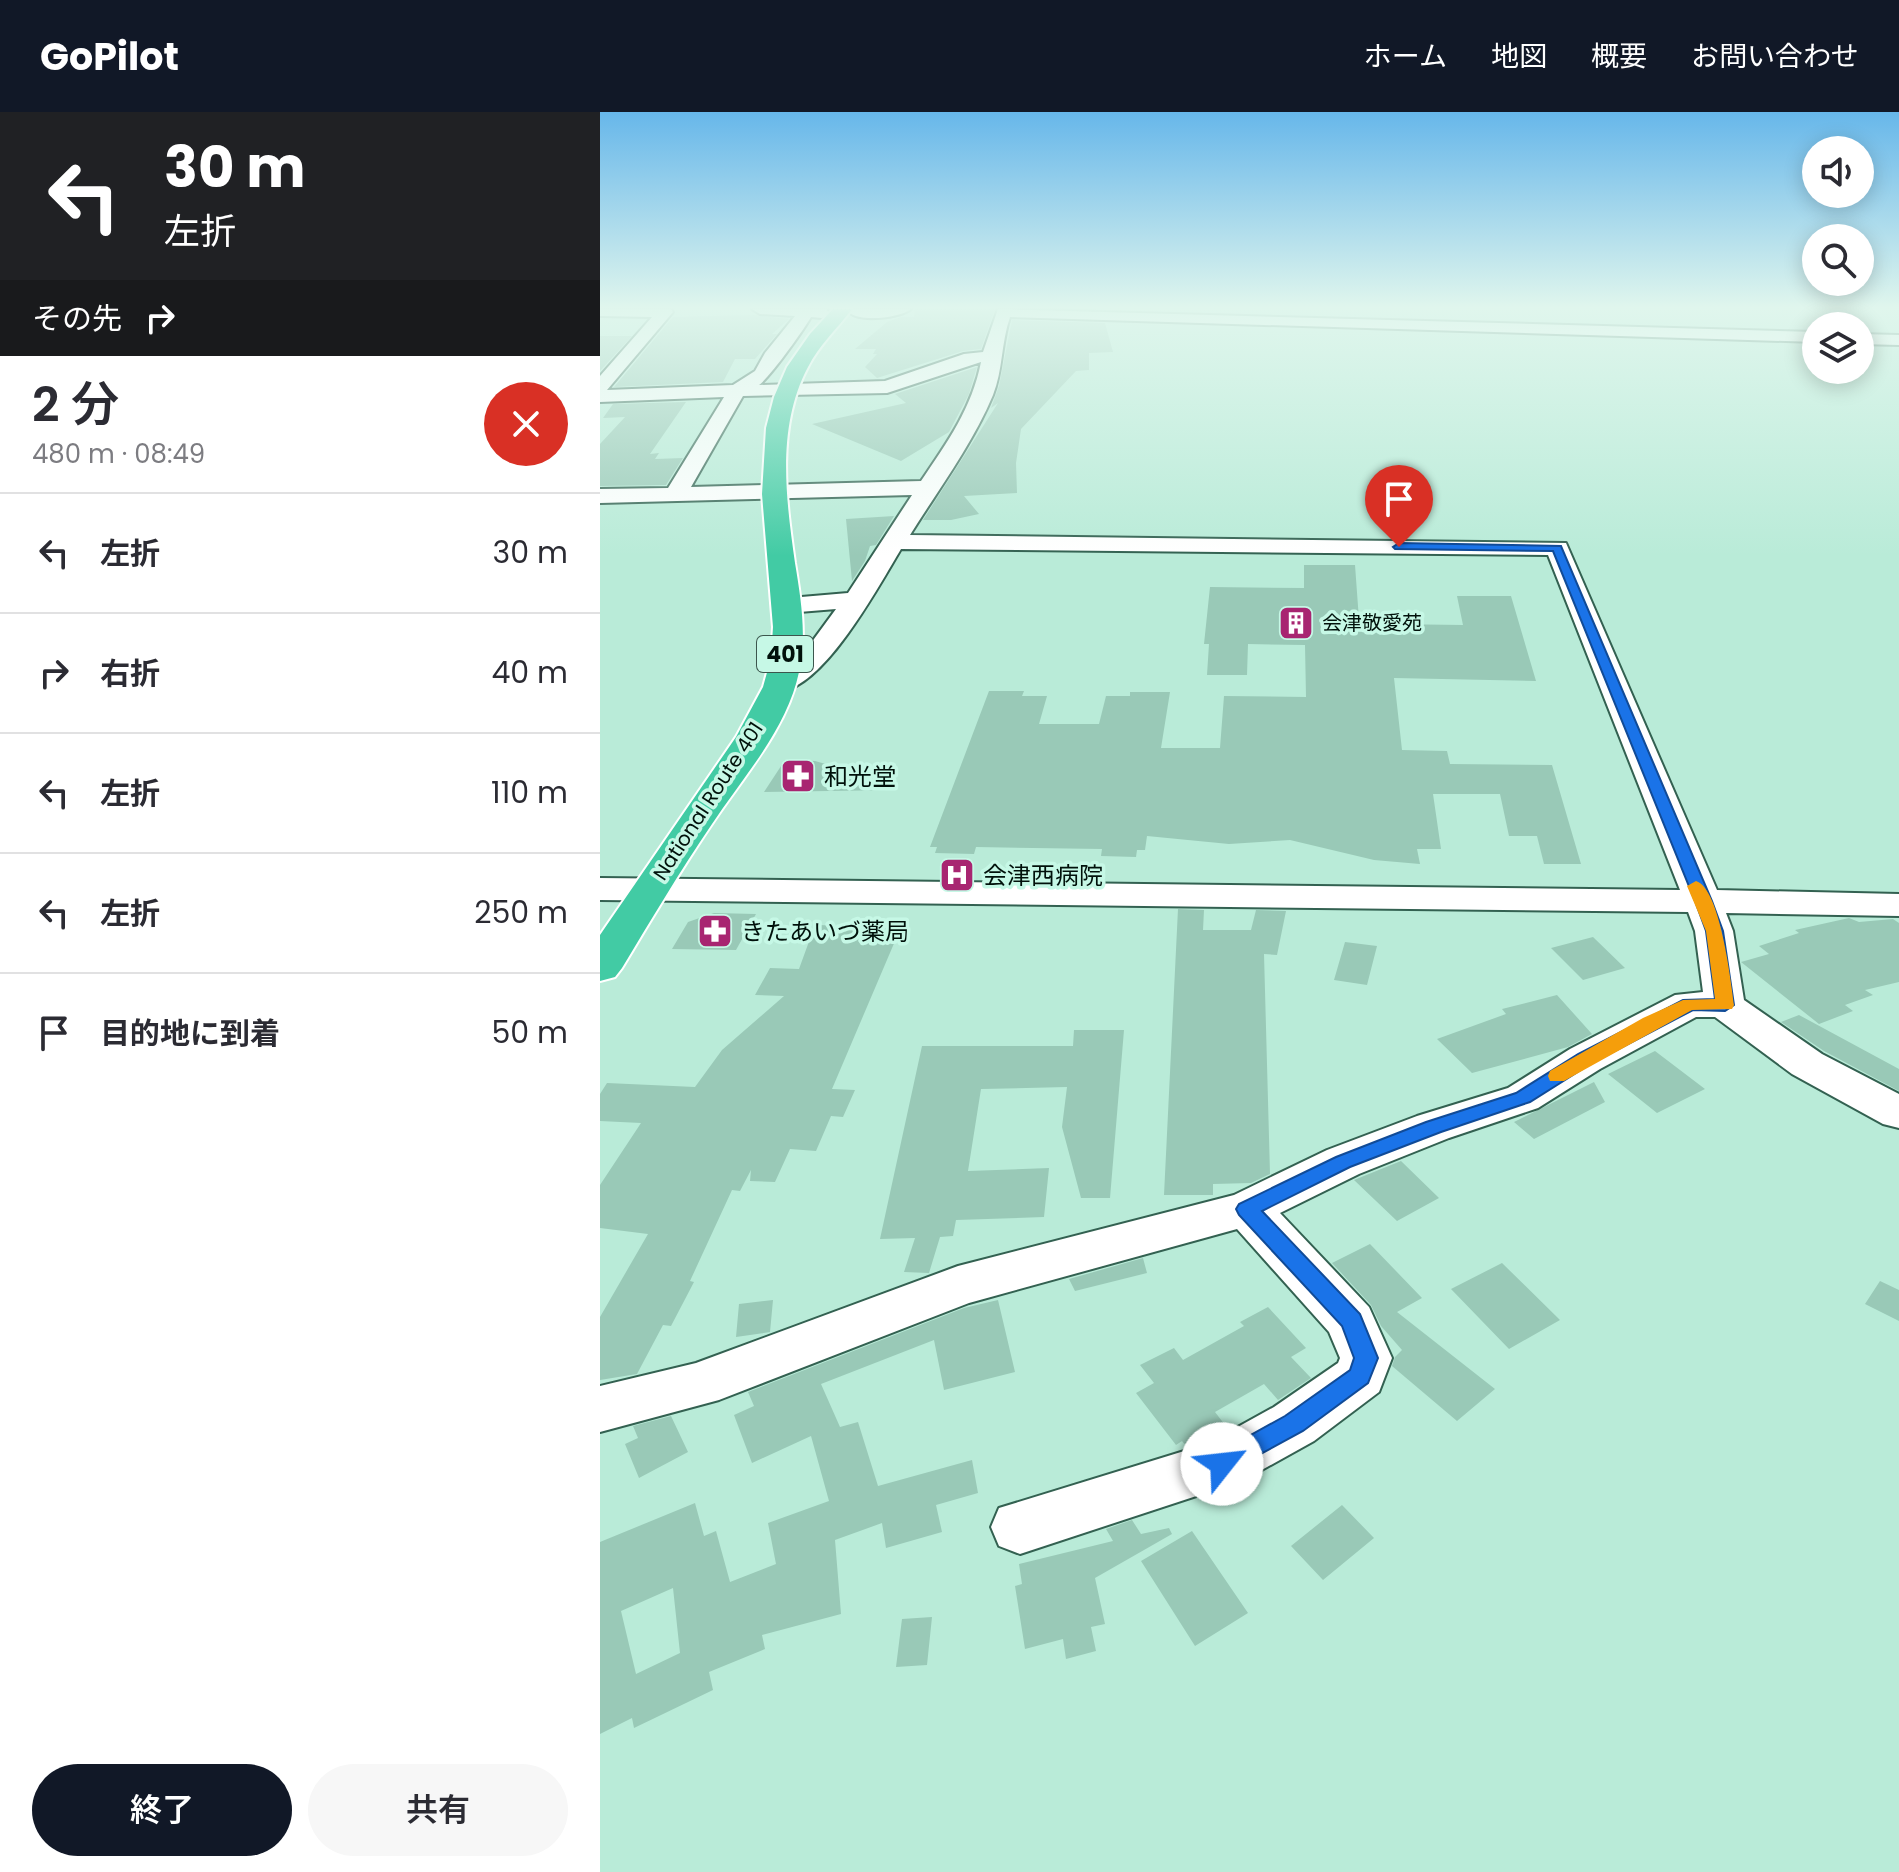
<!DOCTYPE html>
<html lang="ja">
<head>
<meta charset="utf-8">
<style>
  body { margin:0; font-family:Poppins,"Noto Sans JP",sans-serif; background:#f7f7f7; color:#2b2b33; height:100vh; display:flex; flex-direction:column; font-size:30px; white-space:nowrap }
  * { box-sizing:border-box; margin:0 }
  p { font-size:26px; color:#7c7c81 }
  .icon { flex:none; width:44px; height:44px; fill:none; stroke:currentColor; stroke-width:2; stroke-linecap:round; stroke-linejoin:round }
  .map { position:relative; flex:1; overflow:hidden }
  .panel { display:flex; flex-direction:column; background:#fff; width:600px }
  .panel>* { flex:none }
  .hud { background:#202124; color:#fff; overflow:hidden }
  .fabs { position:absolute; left:1202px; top:24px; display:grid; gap:16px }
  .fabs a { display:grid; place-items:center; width:72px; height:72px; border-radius:50%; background:#fff; box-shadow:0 4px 20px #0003; font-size:40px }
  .pin { position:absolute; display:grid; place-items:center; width:68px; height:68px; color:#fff; margin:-82px -34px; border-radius:50% 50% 50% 0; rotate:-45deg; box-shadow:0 0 8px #0007 }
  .pin .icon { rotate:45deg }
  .me { position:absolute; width:88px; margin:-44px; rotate:61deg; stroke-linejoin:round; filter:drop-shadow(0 0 6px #0008) }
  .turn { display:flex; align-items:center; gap:28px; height:168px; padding:0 32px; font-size:36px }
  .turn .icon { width:104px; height:104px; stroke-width:2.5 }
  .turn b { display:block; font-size:56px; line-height:68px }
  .then { display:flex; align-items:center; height:76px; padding:0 32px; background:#0003; gap:16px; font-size:30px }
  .round { display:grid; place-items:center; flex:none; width:84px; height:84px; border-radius:42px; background:#f7f7f7 }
  .overview { display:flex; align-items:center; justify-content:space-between; height:136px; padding:0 32px }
  h1 { font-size:48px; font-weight:600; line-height:60px }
  .action { display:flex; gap:16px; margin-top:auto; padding:16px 32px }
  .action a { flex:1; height:92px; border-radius:48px; background:#111827; color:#fff; font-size:32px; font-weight:600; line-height:92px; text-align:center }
  .action a+a { background:#f7f7f7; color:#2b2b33 }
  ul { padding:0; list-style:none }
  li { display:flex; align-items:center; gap:24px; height:120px; padding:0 32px; border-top:2px solid #e1e1e2 }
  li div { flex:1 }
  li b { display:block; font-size:30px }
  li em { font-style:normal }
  header { display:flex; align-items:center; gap:48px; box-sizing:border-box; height:112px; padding:0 40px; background:#111827; color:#fff }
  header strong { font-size:38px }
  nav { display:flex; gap:44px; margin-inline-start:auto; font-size:28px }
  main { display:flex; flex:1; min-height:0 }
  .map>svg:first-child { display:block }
</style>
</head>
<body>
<header>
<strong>GoPilot</strong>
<nav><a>ホーム</a><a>地図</a><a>概要</a><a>お問い合わせ</a></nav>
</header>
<main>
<section class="panel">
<div class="hud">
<div class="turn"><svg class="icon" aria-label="left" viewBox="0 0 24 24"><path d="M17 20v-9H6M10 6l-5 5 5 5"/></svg><div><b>30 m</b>左折</div></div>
<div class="then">その先<svg class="icon" aria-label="right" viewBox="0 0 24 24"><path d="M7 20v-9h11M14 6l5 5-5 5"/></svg></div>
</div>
<div class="overview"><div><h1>2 分</h1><p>480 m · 08:49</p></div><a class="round" style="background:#d93025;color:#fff"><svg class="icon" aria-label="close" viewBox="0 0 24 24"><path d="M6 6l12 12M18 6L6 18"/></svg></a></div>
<ul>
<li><svg class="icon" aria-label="left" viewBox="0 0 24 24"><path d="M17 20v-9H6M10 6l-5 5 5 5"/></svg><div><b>左折</b></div><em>30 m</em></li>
<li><svg class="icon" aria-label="right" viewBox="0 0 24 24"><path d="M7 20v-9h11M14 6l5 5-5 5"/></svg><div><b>右折</b></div><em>40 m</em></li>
<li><svg class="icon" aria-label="left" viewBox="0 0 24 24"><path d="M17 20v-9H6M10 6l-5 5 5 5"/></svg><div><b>左折</b></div><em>110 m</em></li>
<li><svg class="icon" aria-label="left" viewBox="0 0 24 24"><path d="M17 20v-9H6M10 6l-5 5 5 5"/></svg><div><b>左折</b></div><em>250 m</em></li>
<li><svg class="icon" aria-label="arrive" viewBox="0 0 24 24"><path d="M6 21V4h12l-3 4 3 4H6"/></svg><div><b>目的地に到着</b></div><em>50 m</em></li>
</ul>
<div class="action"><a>終了</a><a>共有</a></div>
</section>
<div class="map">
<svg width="1299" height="1760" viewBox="0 0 1299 1760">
  <rect width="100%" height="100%" fill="#b9ebd8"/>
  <!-- building -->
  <path fill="#99c9b7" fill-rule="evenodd" d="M315,197H395L381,237L363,239L277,266L265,255L277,242H273L276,237H255L287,210L301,205H314Z
    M155,203L189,207L172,222H177L155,247H135L123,270L14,275L73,205Z
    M412,208L505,211L513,240L489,241V258L476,259L421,317L416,351L417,381L364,384L379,402L351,408H323L398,291L391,296L399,274Z
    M0,224H32L0,259Z
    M377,255L369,282L349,320L301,349L212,312L306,291L295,282Z
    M86,290L50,342L59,341L55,347L83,346L66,373L0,374V332L25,305L3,306L13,292Z
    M294,404L276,433L270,434L265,449L252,469L246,407Z
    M704,453H755L759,508H786L787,512L863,513L857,484H911L936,569L794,566L802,638L847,639L850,652L952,653L981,752H944L937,724H909L900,682H833L841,737H817L820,752L774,748L690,728L629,732L547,724L545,738H537L536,745L501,744L502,737L376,735L374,742L335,741L337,735H330L389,579H424L422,584H447L439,612H499L506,584H530V580H570L561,636H620L624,584L706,585L705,533L648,532L647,563H607L609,532H604L610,475L704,476Z
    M185,648L215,649L293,671L292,678L164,680Z
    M578,797L604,798L603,818H651L656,798L686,799L677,843L664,842L670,1062L651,1071L613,1072V1083H564Z
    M114,801L156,802L136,838L72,837L88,810Z
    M1249,806L1259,810L1293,807L1299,811V870L1265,878L1273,883L1245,893L1253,899L1219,912L1141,850L1169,842L1159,834L1199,821L1195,818Z
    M215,813L301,815L232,977L255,978L243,1005L231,1004L216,1039L190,1037L175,1070L150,1069L151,1058L140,1079L132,1078L90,1169L94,1170L71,1214L63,1213L37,1262L0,1268V1205L48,1122L0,1116V1073L41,1011L0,1009V982L7,971L95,975L122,938L184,884L155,883L170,856L199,857Z
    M993,825L1025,856L983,868L951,836Z
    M745,830L777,834L767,873L734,868Z
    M957,883L992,922L968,935L872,961L837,927L906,902L902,897Z
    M1199,903L1299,957V979L1224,939L1181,910Z
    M474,918H524L510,1086H481L462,1015L467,975L381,977L368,1059L449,1056L444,1105L356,1108L353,1124L340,1125L329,1161L304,1160L315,1126L280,1127L322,934H473Z
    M1055,939L1105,977L1057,1001L1008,962Z
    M994,970L1005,990L934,1027L914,1010Z
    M801,1049L839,1086L797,1109L754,1068Z
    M770,1132L822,1186L797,1200L895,1277L857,1309L792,1254L795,1245L802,1238L781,1214L771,1193L732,1151Z
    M543,1146L547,1161L475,1179L469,1167Z
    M902,1151L960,1208L909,1237L851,1177Z
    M1280,1169L1299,1178V1209L1265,1192Z
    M173,1188L170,1220L136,1225L139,1192Z
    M398,1188L415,1260L344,1278L334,1228L221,1272L240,1315L258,1310L278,1374L372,1348L378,1381L336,1393L342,1420L286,1436L282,1411L235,1428L241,1502L162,1523L165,1537L109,1560L113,1578L34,1616L32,1606L0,1622V1430L95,1391L104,1424L116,1419L130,1470L176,1452L168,1411L229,1389L211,1324L152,1351L134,1303L154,1294L148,1280L364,1196ZM73,1476L80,1541L36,1562L21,1499Z
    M668,1195L706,1236L691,1245L711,1266L678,1288L664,1272L615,1300L628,1317L606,1329L587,1335L582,1329L576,1333L536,1281L554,1271L540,1253L574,1236L583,1248L644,1214L640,1210Z
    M71,1304L88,1340L39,1366L25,1332L38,1326L33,1314Z
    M742,1393L774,1426L723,1468L691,1434Z
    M532,1408L541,1422L569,1416L572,1422L495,1466L505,1512L491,1515L496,1539L466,1547L463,1527L425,1537L415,1474L422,1472L419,1452L513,1429L506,1417Z
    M592,1419L648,1501L595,1534L541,1449Z
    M332,1505L327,1553L296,1555L302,1507Z"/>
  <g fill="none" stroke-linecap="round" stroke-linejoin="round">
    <!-- minor casing -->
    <g stroke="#336151" stroke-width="4">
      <path id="minor" d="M0,197H71L73,200L7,278L133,273L155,259L165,241L195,204L160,202L152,197H226L230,201L222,206L211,205C203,219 170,265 159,273L285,269L364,242L383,240L398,197L1216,220V230L410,205C401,231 403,258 393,283C372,333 338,378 310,423L966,431L1117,778L1299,782V804L1126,801L1133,819L1144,888L1222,942L1299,982V1016L1283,1012L1192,962L1115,905H1096L1000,957L938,996L849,1026L759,1062L680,1101L769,1195L792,1246L779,1280L714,1329L642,1369L420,1442L399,1434L391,1415L399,1396L607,1332L674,1295L738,1251L740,1246L729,1220L637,1117L369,1191L119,1288L0,1320V1274L96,1251L358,1154L634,1083L727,1038L817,1004L908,976L970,937L1075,883L1103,880L1095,819L1088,800L0,788V766L1080,778L948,443L301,437C279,473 217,591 169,579L164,573L203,542L236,497L187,501L178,499L174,493L178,487L248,481L312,383L0,391V377L68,376L124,285L0,290V264L52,205L0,204ZM381,250C372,296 347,331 321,369L91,375L143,284L287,281Z
        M311,197C300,206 261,210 250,201L254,197Z
        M1260,222L1299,223V233L1260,232Z"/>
    </g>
    <!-- highway casing -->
    <g stroke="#fff" stroke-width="4">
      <path id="highway" d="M233,197H252C237,217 219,233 208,255C176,315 186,387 195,451C201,487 207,524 199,560C187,617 143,665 112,712C80,759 51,808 22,856L15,865L0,869V823L136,625L163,575L171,546L173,515L162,382L166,316L174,285L187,255L210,222Z"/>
    </g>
    <!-- minor -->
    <use href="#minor" fill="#fff" fill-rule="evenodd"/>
    <!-- highway -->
    <use href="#highway" fill="#42cba4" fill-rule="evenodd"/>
  </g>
  <!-- sky -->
  <linearGradient id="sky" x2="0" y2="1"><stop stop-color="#67b7ea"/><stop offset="0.44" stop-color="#e0f6ed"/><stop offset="1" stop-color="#e0f6ed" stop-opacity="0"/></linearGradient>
  <rect width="1299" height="444" fill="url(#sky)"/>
  <!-- route -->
  <path fill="#1a73e8" stroke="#114b97" stroke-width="2" d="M799,431L961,434L1112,789L1123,819L1134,893L1125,899L1093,898L992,951L930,990L841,1020L750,1055L662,1099L760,1202L778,1246L768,1271L703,1319L622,1363L613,1360L609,1352L613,1344L685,1304L750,1258L754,1246L742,1214L639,1103L636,1097L639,1092L736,1045L826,1010L916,981L978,942L1083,888L1115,887L1106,819L1095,789L953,439L795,437L793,435Z"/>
  <!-- slow -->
  <path fill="#f59e0b" d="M1096,769C1120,776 1131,869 1134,893L1132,897L1092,898L964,969H950L948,964L950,959L1043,906L1083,888L1115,887L1106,819L1087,774Z"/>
  <!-- icons -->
  <defs>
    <g id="building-square" transform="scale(1.8)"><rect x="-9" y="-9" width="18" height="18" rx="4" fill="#a82571" stroke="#c6f8e6"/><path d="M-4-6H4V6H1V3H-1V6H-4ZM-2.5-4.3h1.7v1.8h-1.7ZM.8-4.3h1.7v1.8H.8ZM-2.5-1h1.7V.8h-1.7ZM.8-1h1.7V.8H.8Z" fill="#fff"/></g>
    <g id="pharmacy-square" transform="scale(1.8)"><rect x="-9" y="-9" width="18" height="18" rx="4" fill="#a82571" stroke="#c6f8e6"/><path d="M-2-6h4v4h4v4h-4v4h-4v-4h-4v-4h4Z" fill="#fff"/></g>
    <g id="hospital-square" transform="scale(1.8)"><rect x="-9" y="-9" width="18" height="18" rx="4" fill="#a82571" stroke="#c6f8e6"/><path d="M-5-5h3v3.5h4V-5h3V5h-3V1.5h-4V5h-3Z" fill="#fff"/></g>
  </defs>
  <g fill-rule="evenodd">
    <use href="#building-square" x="696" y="511"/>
    <use href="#pharmacy-square" x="198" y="664"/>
    <use href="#hospital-square" x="357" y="763"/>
    <use href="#pharmacy-square" x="115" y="819"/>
  </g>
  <g text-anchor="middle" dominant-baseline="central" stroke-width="7" stroke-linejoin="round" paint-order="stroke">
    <!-- far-poi labels -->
    <g font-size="20" fill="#01110b" stroke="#c6f8e6" text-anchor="start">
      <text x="722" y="511">会津敬愛苑</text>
    </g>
    <!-- far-street labels -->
    <g font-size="20" fill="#01110b" stroke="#c6f8e6">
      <text transform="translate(108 689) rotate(-57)">National Route 401</text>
    </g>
    <!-- shield labels -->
    <rect fill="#c6f8e6" stroke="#3c564d" stroke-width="2" x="157" y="524" width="56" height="36" rx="6"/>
    <g font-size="22" font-weight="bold" fill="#01110b">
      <text x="185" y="542">401</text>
    </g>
    <!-- poi labels -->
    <g font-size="24" fill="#01110b" stroke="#c6f8e6" text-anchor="start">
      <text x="224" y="664">和光堂</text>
      <text x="383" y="763">会津西病院</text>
      <text x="141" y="819">きたあいづ薬局</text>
    </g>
  </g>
</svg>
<div class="fabs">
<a><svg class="icon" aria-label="sound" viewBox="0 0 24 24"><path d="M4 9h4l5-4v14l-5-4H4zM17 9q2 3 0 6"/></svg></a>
<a><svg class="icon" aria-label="search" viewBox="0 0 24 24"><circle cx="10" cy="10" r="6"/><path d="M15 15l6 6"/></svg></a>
<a><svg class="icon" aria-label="layers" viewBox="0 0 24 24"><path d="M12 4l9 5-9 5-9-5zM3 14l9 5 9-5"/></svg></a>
</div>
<div class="pin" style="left:799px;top:435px;background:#d93025"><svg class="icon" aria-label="arrive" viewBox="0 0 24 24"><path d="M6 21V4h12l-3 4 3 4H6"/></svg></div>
<svg class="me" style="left:622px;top:1352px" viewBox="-20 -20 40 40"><circle r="19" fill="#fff"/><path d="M0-13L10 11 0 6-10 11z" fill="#1a73e8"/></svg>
</div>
</main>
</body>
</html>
